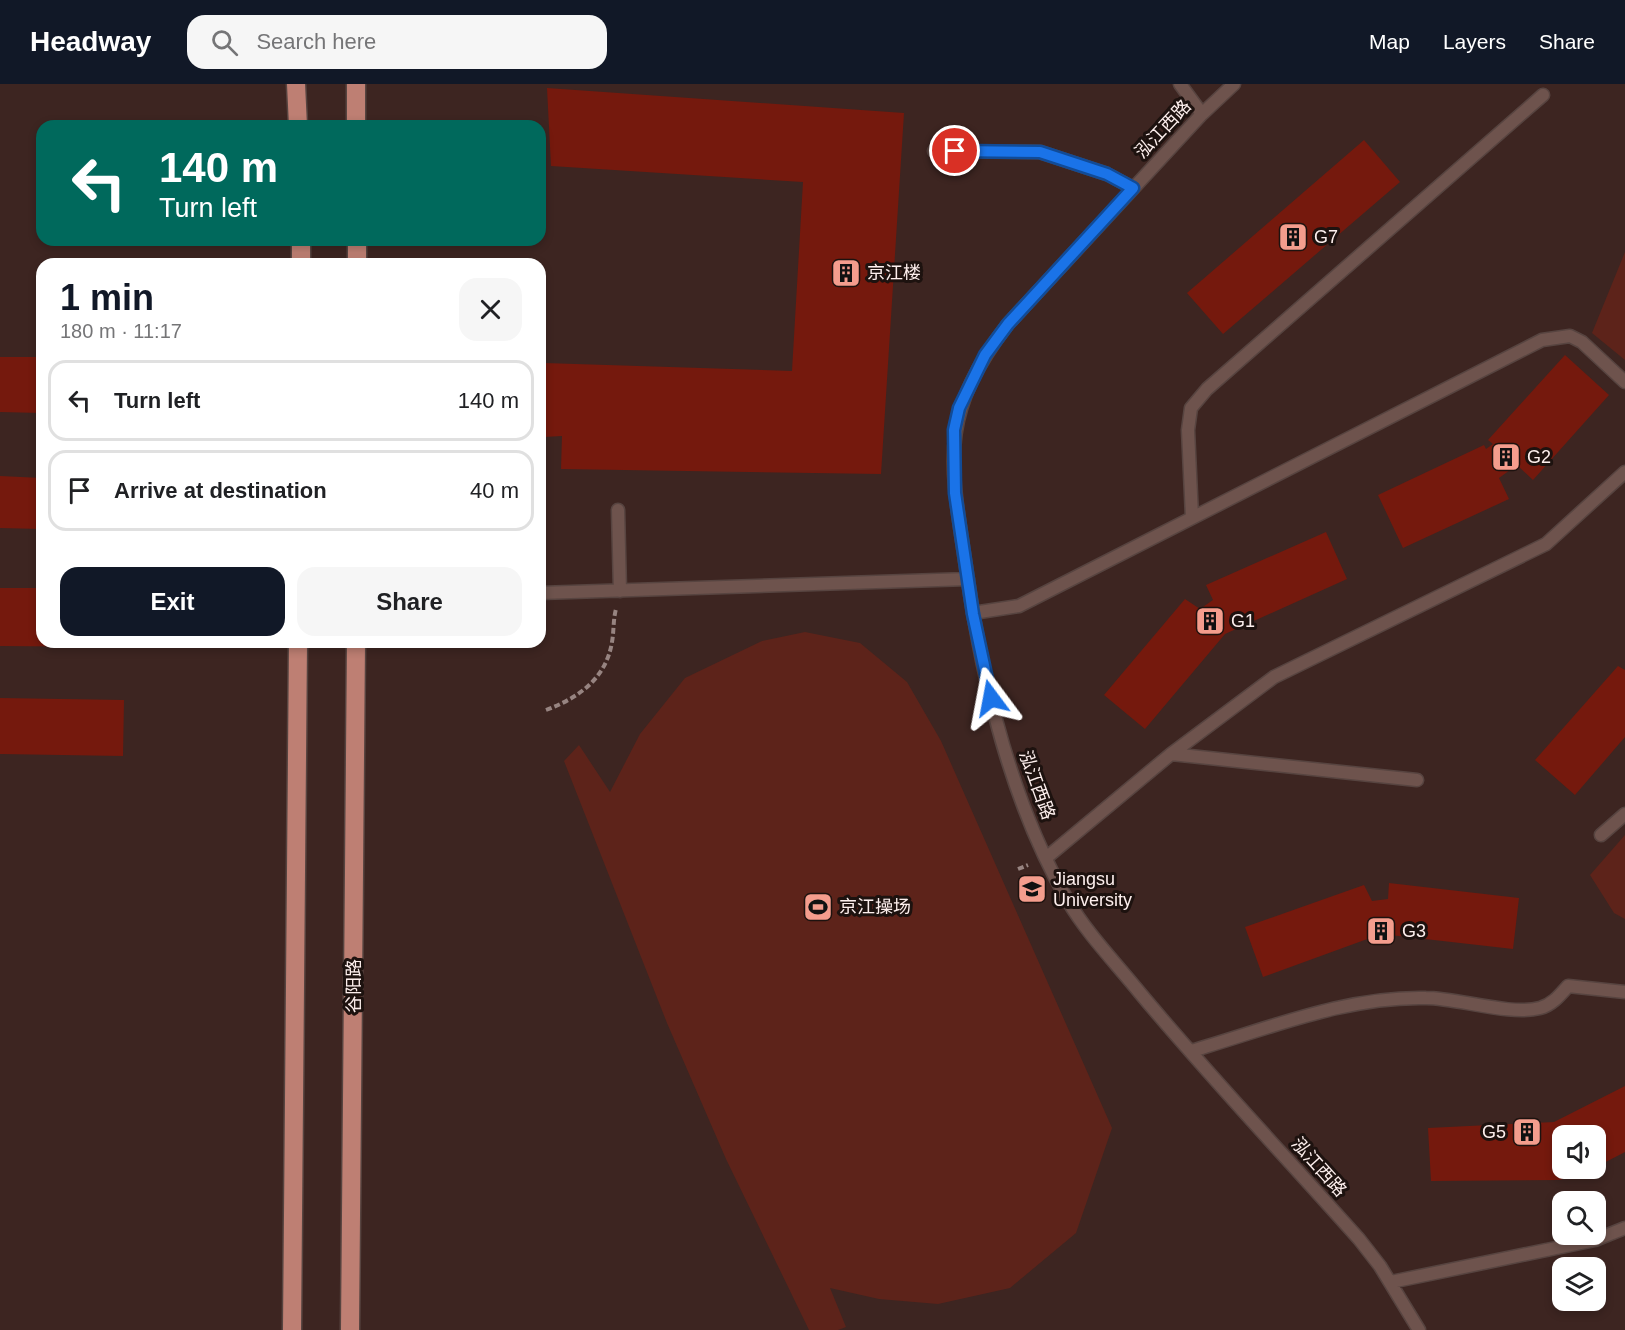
<!DOCTYPE html>
<html lang="en">
<head>
<meta charset="utf-8">
<style>
  body { margin:0; font-family:Helvetica,"Noto Sans SC",sans-serif; background:#f6f6f6; color:#202124; height:100vh; display:flex; flex-direction:column; font-size:22px; white-space:nowrap }
  * { box-sizing:border-box; margin:0 }
  p { font-size:20px; color:#757577 }
  .icon { flex:none; width:33px; height:33px; fill:none; stroke:currentColor; stroke-width:2; stroke-linecap:round; stroke-linejoin:round }
  .map { position:relative; flex:1; overflow:hidden }
  .sheet { position:absolute; left:36px; top:174px; width:510px; height:390px; display:flex; flex-direction:column; background:#fff; border-radius:18px; box-shadow:0 3px 9px #0003 }
  .sheet>* { flex:none }
  .guide { position:absolute; left:36px; top:36px; width:510px; height:126px; border-radius:18px; box-shadow:0 3px 9px #0003; background:#00695c; color:#fff; overflow:hidden }
  .fabs { position:absolute; left:1552px; top:1041px; display:grid; gap:12px }
  .fabs a { display:grid; place-items:center; width:54px; height:54px; border-radius:12px; background:#fff; box-shadow:0 3px 9px #0003; font-size:30px }
  .pin { position:absolute; display:grid; place-items:center; width:51px; height:51px; color:#fff; margin:-26px; border:3px solid #fff; border-radius:50%; box-shadow:0 2px 6px #0007 }
  .me { position:absolute; width:66px; margin:-33px; rotate:347deg; stroke-linejoin:round; filter:drop-shadow(0 0 4px #0008) }
  .turn { display:flex; align-items:center; gap:21px; height:126px; padding:0 24px; font-size:27px }
  .turn .icon { width:78px; height:78px; stroke-width:2.5 }
  .turn b { display:block; font-size:42px; line-height:51px }
  .round { display:grid; place-items:center; flex:none; width:63px; height:63px; border-radius:18px; background:#f6f6f6 }
  .summary { display:flex; align-items:center; justify-content:space-between; height:102px; padding:0 24px }
  h1 { font-size:36px; font-weight:800; line-height:45px; color:#111827 }
  .cta { display:flex; gap:12px; margin-top:auto; padding:12px 24px }
  .cta a { flex:1; height:69px; border-radius:18px; background:#111827; color:#fff; font-size:24px; font-weight:800; line-height:69px; text-align:center }
  .cta a+a { background:#f6f6f6; color:#202124 }
  ul { padding:0; list-style:none }
  li { display:flex; align-items:center; gap:18px; height:81px; margin:0 12px 9px; padding:0 12px; border:3px solid #e0e0e0; border-radius:18px }
  li div { flex:1 }
  li b { display:block; font-size:22px }
  li em { font-style:normal }
  header { display:flex; align-items:center; gap:36px; box-sizing:border-box; height:84px; padding:0 30px; background:#111827; color:#fff }
  header strong { font-size:28px }
  nav { display:flex; gap:33px; margin-inline-start:auto; font-size:21px }
  .search { width:420px; height:54px; background:#f6f6f6; display:flex; align-items:center; gap:15px; box-sizing:border-box; padding:0 21px; border-radius:18px; color:#757577; font-size:22px }
  .map>svg:first-child { display:block }
</style>
</head>
<body>
<header>
<strong>Headway</strong>
<div class="search"><svg class="icon" aria-label="search" viewBox="0 0 24 24"><circle cx="10" cy="10" r="6"/><path d="M15 15l6 6"/></svg>Search here</div>
<nav><a>Map</a><a>Layers</a><a>Share</a></nav>
</header>
<div class="map">
<svg width="1625" height="1246" viewBox="0 0 1625 1246">
  <rect width="100%" height="100%" fill="#3d2521"/>
  <!-- green -->
  <path fill="#5d231a" d="M1625,168V276L1592,249Z
    M805,548L860,559L907,598L941,657L1112,1044L1076,1149L1010,1204L938,1220L879,1215L830,1204L846,1243L838,1246H809L726,1075L667,939L564,677L579,661L610,708L640,650L685,594L762,557Z
    M1625,751V835L1614,829L1590,791Z"/>
  <!-- building -->
  <path fill="#75190d" d="M547,4L904,29L881,390L561,385L562,352L544,353V279L792,287L803,98L551,82Z
    M1364,56L1400,98L1223,250L1187,209Z
    M1565,271L1609,311L1533,396L1517,381L1499,394L1509,415L1403,464L1378,411L1484,361L1486,365L1493,360L1488,356Z
    M0,273H42V329L0,328Z
    M0,392L42,394V445L0,444Z
    M1326,448L1347,495L1225,550L1145,645L1104,611L1185,515L1200,525L1213,516L1206,501Z
    M0,504H42V558H120V563L0,562Z
    M1618,582L1625,586V653L1575,711L1535,676Z
    M0,614L124,616L123,672L0,670Z
    M1389,799L1519,814L1513,865L1381,850L1263,893L1245,843L1364,801L1372,817L1388,815Z
    M1625,1002V1068L1596,1083V1052H1563V1084H1593L1582,1090L1559,1096L1431,1097L1428,1044L1554,1038Z"/>
  <g fill="none" stroke-linecap="round" stroke-linejoin="round">
    <!-- lane casing -->
    <g stroke="#574440" stroke-width="15">
      <path id="lane" d="M1180,0L1202,30
        M1234,0L1202,30L1008,240C936,334 951,380 967,490C983,601 1011,719 1068,817C1088,851 1116,879 1140,909C1210,993 1286,1073 1359,1155L1380,1182L1419,1246
        M934,67L1040,68L1107,90L1133,104
        M618,426L620,507
        M1192,433L1188,346L1191,324L1207,305L1543,11
        M540,509L968,495
        M973,529L1019,522L1542,256L1570,252L1582,258L1625,298
        M1171,670L1417,696
        M1601,751L1625,730
        M1046,774L1171,670L1274,593L1546,460L1625,388
        M1191,967C1268,945 1345,912 1426,914C1458,914 1510,932 1540,924C1552,921 1560,911 1568,902L1625,908
        M1391,1198L1595,1156L1625,1144"/>
    </g>
    <!-- primary casing -->
    <g stroke="#574440" stroke-width="21">
      <path id="primary" d="M296,0L298,42
        M356,0V42
        M301,180V156
        M357,180V156
        M292,1246L298,558
        M350,1246L356,558"/>
    </g>
    <!-- path -->
    <path stroke="#978481" stroke-width="4" stroke-dasharray="6 3" stroke-linecap="butt" d="M546,626C578,614 606,595 612,558C614,547 613,536 616,525
      M1018,785L1028,781"/>
    <!-- lane -->
    <use href="#lane" stroke="#6e534d" stroke-width="12"/>
    <!-- primary -->
    <use href="#primary" stroke="#be7f73" stroke-width="18"/>
  </g>
  <g fill="none" stroke-linecap="round" stroke-linejoin="round">
    <!-- route casing -->
    <g stroke="#114b97" stroke-width="15">
      <path id="route" d="M955,67L1040,68L1107,90L1133,104L1008,240L985,271L959,324L954,346L955,409L973,530L991,614"/>
    </g>
    <!-- route -->
    <use href="#route" stroke="#1a73e8" stroke-width="10"/>
  </g>
  <!-- icons -->
  <defs>
    <g id="building-square" transform="scale(1.5)"><rect x="-9" y="-9" width="18" height="18" rx="4" fill="#f49d8d" stroke="#1d120f"/><path d="M-4-6H4V6H1V3H-1V6H-4ZM-2.5-4.3h1.7v1.8h-1.7ZM.8-4.3h1.7v1.8H.8ZM-2.5-1h1.7V.8h-1.7ZM.8-1h1.7V.8H.8Z" fill="#111"/></g>
    <g id="university-square" transform="scale(1.5)"><rect x="-9" y="-9" width="18" height="18" rx="4" fill="#f49d8d" stroke="#1d120f"/><path d="M0-5L7-2L0 1L-7-2ZM-4 1L0 2.5L4 1V4Q0 6-4 4Z" fill="#111"/></g>
    <g id="stadium-square" transform="scale(1.5)"><rect x="-9" y="-9" width="18" height="18" rx="4" fill="#f49d8d" stroke="#1d120f"/><path d="M0-5a6.5 5 0 1 0 0 10a6.5 5 0 1 0 0-10ZM-3.5-1.8h7v3.6h-7Z" fill="#111"/></g>
  </defs>
  <g fill-rule="evenodd">
    <use href="#building-square" x="1293" y="153"/>
    <use href="#building-square" x="846" y="189"/>
    <use href="#building-square" x="1506" y="373"/>
    <use href="#building-square" x="1210" y="537"/>
    <use href="#university-square" x="1032" y="805"/>
    <use href="#stadium-square" x="818" y="823"/>
    <use href="#building-square" x="1381" y="847"/>
    <use href="#building-square" x="1527" y="1048"/>
  </g>
  <g text-anchor="middle" dominant-baseline="central" stroke-width="6" stroke-linejoin="round" paint-order="stroke">
    <!-- street labels -->
    <g font-size="18" fill="#fdefed" stroke="#1d120f">
      <text transform="translate(1163 45) rotate(-47)">泓江西路</text>
      <text transform="translate(1037 701) rotate(70)">泓江西路</text>
      <text transform="translate(354 902) rotate(-90)">谷阳路</text>
      <text transform="translate(1319 1083) rotate(48)">泓江西路</text>
    </g>
    <!-- poi labels -->
    <g font-size="18" fill="#fdefed" stroke="#1d120f" text-anchor="start">
      <text x="1314" y="153">G7</text>
      <text x="867" y="189">京江楼</text>
      <text x="1527" y="373">G2</text>
      <text x="1231" y="537">G1</text>
      <text x="1053" y="795">Jiangsu<tspan x="1053" dy="21">University</tspan></text>
      <text x="839" y="823">京江操场</text>
      <text x="1402" y="847">G3</text>
      <text x="1506" y="1048" text-anchor="end">G5</text>
    </g>
  </g>
</svg>
<div class="fabs">
<a><svg class="icon" aria-label="sound" viewBox="0 0 24 24"><path d="M4 9h4l5-4v14l-5-4H4zM17 9q2 3 0 6"/></svg></a>
<a><svg class="icon" aria-label="search" viewBox="0 0 24 24"><circle cx="10" cy="10" r="6"/><path d="M15 15l6 6"/></svg></a>
<a><svg class="icon" aria-label="layers" viewBox="0 0 24 24"><path d="M12 4l9 5-9 5-9-5zM3 14l9 5 9-5"/></svg></a>
</div>
<div class="pin" style="left:955px;top:67px;background:#d93025"><svg class="icon" aria-label="arrive" viewBox="0 0 24 24"><path d="M6 21V4h12l-3 4 3 4H6"/></svg></div>
<svg class="me" style="left:991px;top:614px" viewBox="-20 -20 40 40"><path d="M0-17L14 15 0 8-14 15z" fill="#1a73e8" stroke="#fff" stroke-width="4"/></svg>
<div class="guide">
<div class="turn"><svg class="icon" aria-label="left" viewBox="0 0 24 24"><path d="M17 20v-9H6M10 6l-5 5 5 5"/></svg><div><b>140 m</b>Turn left</div></div>
</div>
<section class="sheet">
<div class="summary"><div><h1>1 min</h1><p>180 m · 11:17</p></div><a class="round"><svg class="icon" aria-label="close" viewBox="0 0 24 24"><path d="M6 6l12 12M18 6L6 18"/></svg></a></div>
<ul>
<li><svg class="icon" aria-label="left" viewBox="0 0 24 24"><path d="M17 20v-9H6M10 6l-5 5 5 5"/></svg><div><b>Turn left</b></div><em>140 m</em></li>
<li><svg class="icon" aria-label="arrive" viewBox="0 0 24 24"><path d="M6 21V4h12l-3 4 3 4H6"/></svg><div><b>Arrive at destination</b></div><em>40 m</em></li>
</ul>
<div class="cta"><a>Exit</a><a>Share</a></div>
</section>
</div>
</body>
</html>
